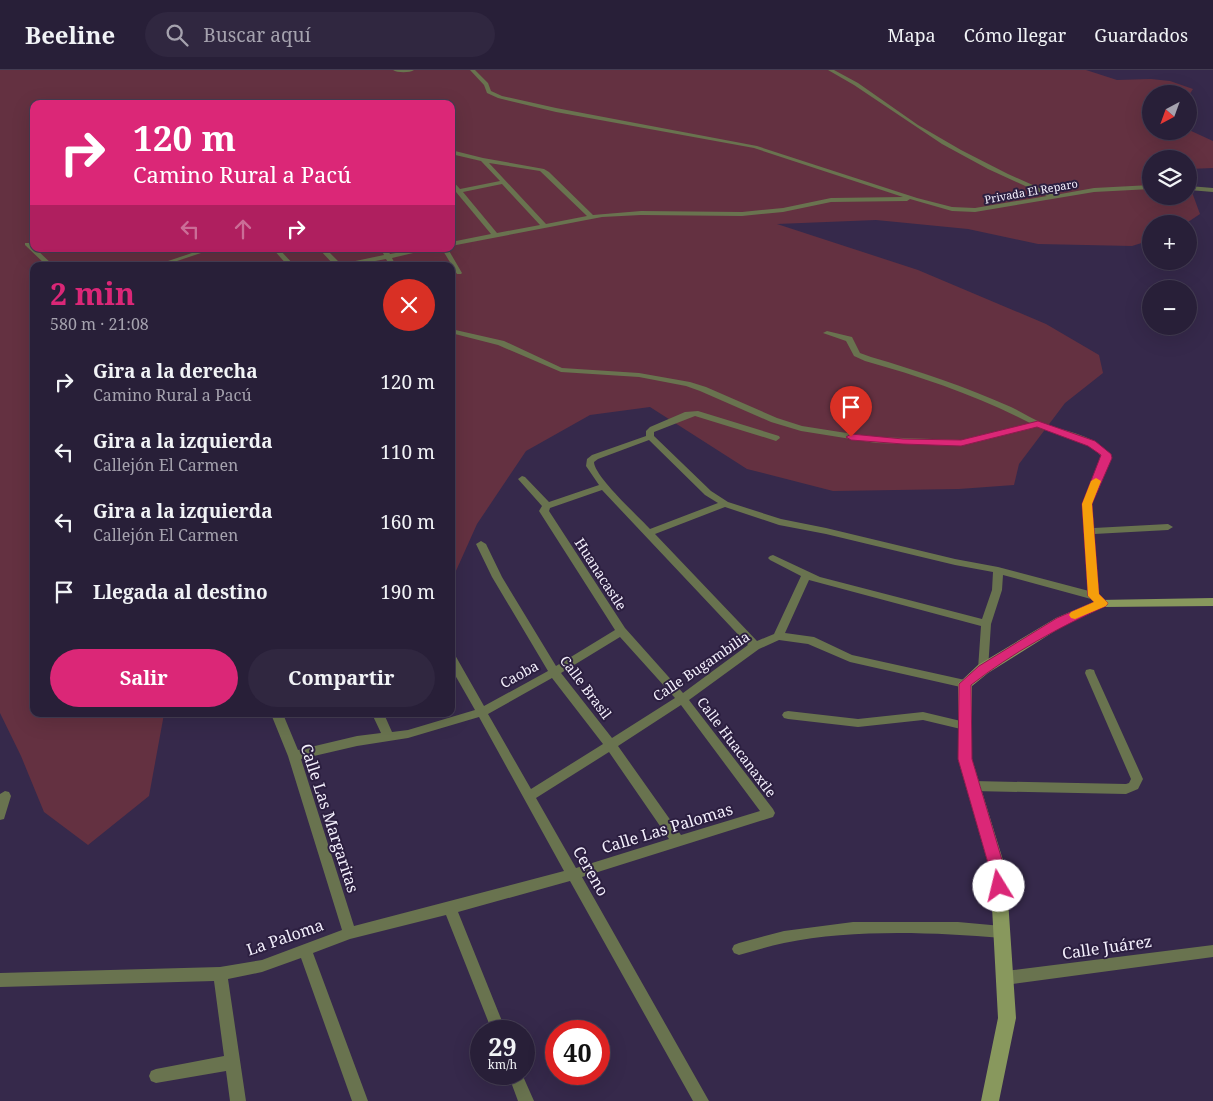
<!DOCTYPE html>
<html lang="es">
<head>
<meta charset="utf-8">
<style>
  body { margin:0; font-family:"Noto Serif",serif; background:#302740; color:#f1f3f6; height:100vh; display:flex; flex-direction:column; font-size:19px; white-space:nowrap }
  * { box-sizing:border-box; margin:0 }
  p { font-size:16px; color:#a5a2ae }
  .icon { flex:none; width:28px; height:28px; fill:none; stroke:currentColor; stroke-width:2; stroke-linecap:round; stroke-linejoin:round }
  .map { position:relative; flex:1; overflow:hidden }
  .drawer { position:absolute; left:30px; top:192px; width:425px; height:455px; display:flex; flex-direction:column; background:#281f38; border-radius:10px; box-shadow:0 5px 20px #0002,0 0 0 1px #443d53 }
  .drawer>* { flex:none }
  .top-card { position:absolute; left:30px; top:30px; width:425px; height:152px; border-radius:10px; box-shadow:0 5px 20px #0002,0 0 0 1px #443d53; background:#db2777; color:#fff; overflow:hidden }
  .needle { width:32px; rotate:221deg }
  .fabs { position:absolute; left:1142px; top:15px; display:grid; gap:10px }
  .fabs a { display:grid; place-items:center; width:55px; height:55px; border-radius:50%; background:#281f38; box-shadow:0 5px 20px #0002,0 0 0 1px #443d53; font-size:25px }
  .speed { position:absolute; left:470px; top:950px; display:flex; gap:10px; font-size:25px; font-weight:700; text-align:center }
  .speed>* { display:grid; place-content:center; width:65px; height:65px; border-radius:50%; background:#281f38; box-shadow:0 5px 20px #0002,0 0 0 1px #443d53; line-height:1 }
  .speed small { font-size:12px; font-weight:400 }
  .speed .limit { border:8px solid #d22; background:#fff; color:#111 }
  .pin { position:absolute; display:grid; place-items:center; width:42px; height:42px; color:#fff; margin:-51px -21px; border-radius:50% 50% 50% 0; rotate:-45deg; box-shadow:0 0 5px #0007 }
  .pin .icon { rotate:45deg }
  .me { position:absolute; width:55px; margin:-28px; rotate:351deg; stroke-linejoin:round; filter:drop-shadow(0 0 4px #0008) }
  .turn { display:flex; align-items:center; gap:18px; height:105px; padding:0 20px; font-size:22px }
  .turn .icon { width:65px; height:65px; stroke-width:2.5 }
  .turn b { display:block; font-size:35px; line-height:42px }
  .lanes { display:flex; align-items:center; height:48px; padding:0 20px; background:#0003; justify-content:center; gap:25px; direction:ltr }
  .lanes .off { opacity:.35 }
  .round { display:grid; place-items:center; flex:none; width:52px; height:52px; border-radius:26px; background:#302740 }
  .headline { display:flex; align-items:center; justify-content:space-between; height:85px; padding:0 20px }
  h1 { font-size:30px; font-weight:700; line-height:38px; color:#db2777 }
  .primary-button { display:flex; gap:10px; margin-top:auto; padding:10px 20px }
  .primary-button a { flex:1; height:58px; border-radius:30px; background:#db2777; color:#fff; font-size:20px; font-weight:700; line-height:58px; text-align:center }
  .primary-button a+a { background:#302740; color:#f1f3f6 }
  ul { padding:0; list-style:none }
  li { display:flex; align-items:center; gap:15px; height:70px; padding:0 20px }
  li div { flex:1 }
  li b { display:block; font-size:19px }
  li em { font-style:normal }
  header { display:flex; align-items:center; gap:30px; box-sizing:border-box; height:70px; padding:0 25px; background:#281f38; border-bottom:1px solid #443d53 }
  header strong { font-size:24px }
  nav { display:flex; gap:28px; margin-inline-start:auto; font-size:18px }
  .search { width:350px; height:45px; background:#302740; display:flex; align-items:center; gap:12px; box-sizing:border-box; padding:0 18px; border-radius:28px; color:#a5a2ae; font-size:19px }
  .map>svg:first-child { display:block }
</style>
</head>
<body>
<header>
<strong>Beeline</strong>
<div class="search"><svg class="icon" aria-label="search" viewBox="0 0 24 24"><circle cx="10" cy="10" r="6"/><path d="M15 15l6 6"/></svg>Buscar aquí</div>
<nav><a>Mapa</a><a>Cómo llegar</a><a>Guardados</a></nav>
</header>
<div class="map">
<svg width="1213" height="1031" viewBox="0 0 1213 1031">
  <rect width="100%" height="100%" fill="#36294b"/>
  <!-- green -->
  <path fill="#643141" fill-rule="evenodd" d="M0,0H1086L1117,10L1151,9L1170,11L1193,19L1189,25L1151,24V61H1189V60L1213,71V98L1189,99V89H1151V126H1189V114L1200,144L1185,154H1151V170L1132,176L1038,174L968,159L876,150L777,154L918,200L1046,254L1099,285L1103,303L1065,333L1019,394L1014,415L959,419L833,421L747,399L650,337L590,345L526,381L477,454L451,512V196H34V644H164L149,726L88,775L44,742L21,686L0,643ZM34,34H451V179H34Z"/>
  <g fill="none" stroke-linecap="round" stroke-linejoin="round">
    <!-- street -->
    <path fill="#69734f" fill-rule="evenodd" d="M393,0H414C410,3 397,3 393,0Z
      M470,0H475L488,13L491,21L502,26L556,38L757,76L917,128L952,137L975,138L1047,126L988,99L942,74L854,15L828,0H834L858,13L918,55L961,80L1008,104L1055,125L1094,118L1151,115V119L1094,122L975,142L952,141L910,129L907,131L831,132L783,142L742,146L641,145L602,147L451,176V172L491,164L456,122L451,115V109L460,119L500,111L481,91L451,84V80L483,88L544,99L549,102L593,145L641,141L742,142L783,138L831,128L903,127L754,78L556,42L498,28L487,23L484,15ZM489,93L540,101L587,146L546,154ZM502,114L540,155L497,163L463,122Z
      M1189,116L1213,118V122L1189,120Z
      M25,173H29L34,179H36L54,196H47L25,175Z
      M204,179H213L162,196H153Z
      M273,179H279L295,196H288Z
      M319,179H326L341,194L384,185L381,179H387L390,184L418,179H430L392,188L396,196H390L386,189L348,196H335Z
      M442,179H448L462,203L461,204H457Z
      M451,259L504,271L562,298L639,303L690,312L706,317L777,348L802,356L840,362L876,367L961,370L1030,353C978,326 922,307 865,291L854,286L846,271L823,263L827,261L852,267L860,283L871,287C919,301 966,317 1011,337C1022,342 1031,348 1042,353C1065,362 1098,364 1111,388L1092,434L1094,458L1168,454L1173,457L1168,460L1094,464L1099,525L1103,529L1098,533L1091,529L1003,505L1002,520L991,554L988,599L987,602H979L978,599L981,556L809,510L785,563L814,567L852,585L965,610L969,611L970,614L969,617L965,618L850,592L808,574L779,570L759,579L689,630L773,739L775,743L773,747L582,807L709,1031H693L570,811L458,842L506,961H492L446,845L350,869L313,883L368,1031H352L301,888L262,902L228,909L246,1031H230L226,1001L156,1013L151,1011L149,1006L151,1001L156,999L224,986L214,911L0,917V903L220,897L262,890L342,860L288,686L271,644H283L298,680L357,666L381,663L372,644H384L392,662L408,660L475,640L451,598V584L455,585L484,636L548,601L492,507L476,474L481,471L486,474L502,507L556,596L615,560L539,441L542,436L518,409L522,406L525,407L549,432L599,415L586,396L587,389L592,385L646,366V361L650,357L685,342L698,341L779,366L780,368L776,371L773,370L695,346L654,362V366L711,421L728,432L781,449L826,458L955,489L998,497L1089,521L1082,434L1103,388L1094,379L1085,374L1037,357L961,376L876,373L801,361L771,352L700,321L686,316L639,307L561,302L498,275L451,263ZM649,370L705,425L718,433L650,459C639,447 594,406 594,392L598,389ZM602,420L748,575L683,623L625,558L549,441L550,438ZM725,437L779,455L826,464L955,495L993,502L992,520L982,549L820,507L773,485L770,486L768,488L770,490L801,506L774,564L757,571L655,464ZM620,567L675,628L612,668L561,603ZM552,608L603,674L531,719L488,644ZM681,635L760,741L681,765L618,676ZM479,647L564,801L354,856L301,689L357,676L408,668ZM609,682L669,769L576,798L536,728Z
      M1090,599L1094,600L1095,603L1143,709L1138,719L1126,724L973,721L969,719L967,716L969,713L973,711L1126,714L1129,713L1131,709L1085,603L1086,600Z
      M788,641L858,649L923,642L965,652L969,653L971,656L969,659L965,660L923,650L858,657L788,649L784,648L782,645L784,642Z
      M5,721L9,722L11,726L4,749L0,750V724Z
      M853,852H958L1002,856L1007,858L1009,862L1007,866L1002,868C932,862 852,859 784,873C769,876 754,881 739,885L734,883L732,879L734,875L739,873L784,861Z
      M1213,875V887L1005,915L1000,913L998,908L1000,903L1005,901Z
      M508,1004H522L534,1031H518Z"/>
    <!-- secondary -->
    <path fill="#88985d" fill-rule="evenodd" d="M1213,528V536L1104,537L1066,554L988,603L972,616V689L1006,800L1016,948L999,1031H981L998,948L990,800L958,689V614L978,595L1056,548L1098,530Z"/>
  </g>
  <!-- route -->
  <path fill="#db2777" stroke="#8e194d" d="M1038,351L1095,371L1111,384L1112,388L1092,434L1099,524L1108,533L1106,536C1059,557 1012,583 971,615L972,689L1005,800L1006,816L1004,820L999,822L993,820L990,800L958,689L959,614L979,596L1057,548L1094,532L1088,526L1082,434L1101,385L1088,376L1037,357L961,376L903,374L851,370L846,367L851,364L903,369L961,370Z"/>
  <!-- slow -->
  <path fill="#f59e0b" d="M1096,408L1101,411L1092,434L1099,524L1108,533L1106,536L1075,549L1071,548L1069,545L1071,542L1094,532L1088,526L1082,434L1091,411Z"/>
  <g text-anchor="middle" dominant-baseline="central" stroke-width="4" stroke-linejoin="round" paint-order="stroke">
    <!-- far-street labels -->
    <g font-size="11" fill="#f3effc" stroke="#2c1f40">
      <text transform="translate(1031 121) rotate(-10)">Privada El Reparo</text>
    </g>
    <!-- street labels -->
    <g font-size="14" fill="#f3effc" stroke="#2c1f40">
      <text transform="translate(601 504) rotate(57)">Huanacastle</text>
      <text transform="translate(701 596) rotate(-34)">Calle Bugambilia</text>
      <text transform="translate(519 604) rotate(-29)">Caoba</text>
      <text transform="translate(586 617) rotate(53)">Calle Brasil</text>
      <text transform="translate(737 677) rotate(53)">Calle Huacanaxtle</text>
    </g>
    <!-- near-street labels -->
    <g font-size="16" fill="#f3effc" stroke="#2c1f40">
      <text transform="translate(330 748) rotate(72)">Calle Las Margaritas</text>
      <text transform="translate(667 758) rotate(-17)">Calle Las Palomas</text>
      <text transform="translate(591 801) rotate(60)">Cereno</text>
      <text transform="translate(285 867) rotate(-19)">La Paloma</text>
      <text transform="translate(1107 877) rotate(-8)">Calle Juárez</text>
    </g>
  </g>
</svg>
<div class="fabs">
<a><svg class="needle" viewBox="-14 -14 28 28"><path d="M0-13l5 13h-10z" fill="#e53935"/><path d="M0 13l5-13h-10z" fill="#a5a2ae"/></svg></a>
<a><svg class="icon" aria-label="layers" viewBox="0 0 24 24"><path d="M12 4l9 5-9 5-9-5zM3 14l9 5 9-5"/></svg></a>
<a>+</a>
<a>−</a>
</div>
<div class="speed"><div>29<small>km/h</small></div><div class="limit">40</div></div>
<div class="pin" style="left:851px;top:367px;background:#d93025"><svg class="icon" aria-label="arrive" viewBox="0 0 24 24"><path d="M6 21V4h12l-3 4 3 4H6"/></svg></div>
<svg class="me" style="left:999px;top:816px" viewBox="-20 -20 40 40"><circle r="19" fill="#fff"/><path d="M0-13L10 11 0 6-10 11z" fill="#db2777"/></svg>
<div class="top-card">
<div class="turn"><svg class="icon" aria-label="right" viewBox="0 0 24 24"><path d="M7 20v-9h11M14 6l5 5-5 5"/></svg><div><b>120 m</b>Camino Rural a Pacú</div></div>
<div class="lanes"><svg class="icon off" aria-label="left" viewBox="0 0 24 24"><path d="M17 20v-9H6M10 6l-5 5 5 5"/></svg><svg class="icon off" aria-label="ahead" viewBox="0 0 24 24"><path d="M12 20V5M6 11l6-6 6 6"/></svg><svg class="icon" aria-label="right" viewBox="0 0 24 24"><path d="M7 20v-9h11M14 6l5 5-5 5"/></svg></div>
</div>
<section class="drawer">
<div class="headline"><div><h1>2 min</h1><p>580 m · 21:08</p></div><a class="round" style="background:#d93025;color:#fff"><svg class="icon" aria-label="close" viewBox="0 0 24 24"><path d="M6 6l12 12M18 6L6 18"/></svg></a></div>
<ul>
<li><svg class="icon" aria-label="right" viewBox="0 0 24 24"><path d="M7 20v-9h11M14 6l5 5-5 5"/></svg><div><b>Gira a la derecha</b><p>Camino Rural a Pacú</p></div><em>120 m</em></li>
<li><svg class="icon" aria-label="left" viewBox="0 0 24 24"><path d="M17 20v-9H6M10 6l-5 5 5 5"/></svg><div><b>Gira a la izquierda</b><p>Callejón El Carmen</p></div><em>110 m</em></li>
<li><svg class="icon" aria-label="left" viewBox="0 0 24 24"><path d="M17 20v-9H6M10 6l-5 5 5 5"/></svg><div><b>Gira a la izquierda</b><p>Callejón El Carmen</p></div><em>160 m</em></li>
<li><svg class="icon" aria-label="arrive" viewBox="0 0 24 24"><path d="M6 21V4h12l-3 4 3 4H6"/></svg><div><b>Llegada al destino</b></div><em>190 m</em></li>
</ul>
<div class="primary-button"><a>Salir</a><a>Compartir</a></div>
</section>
</div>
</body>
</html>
